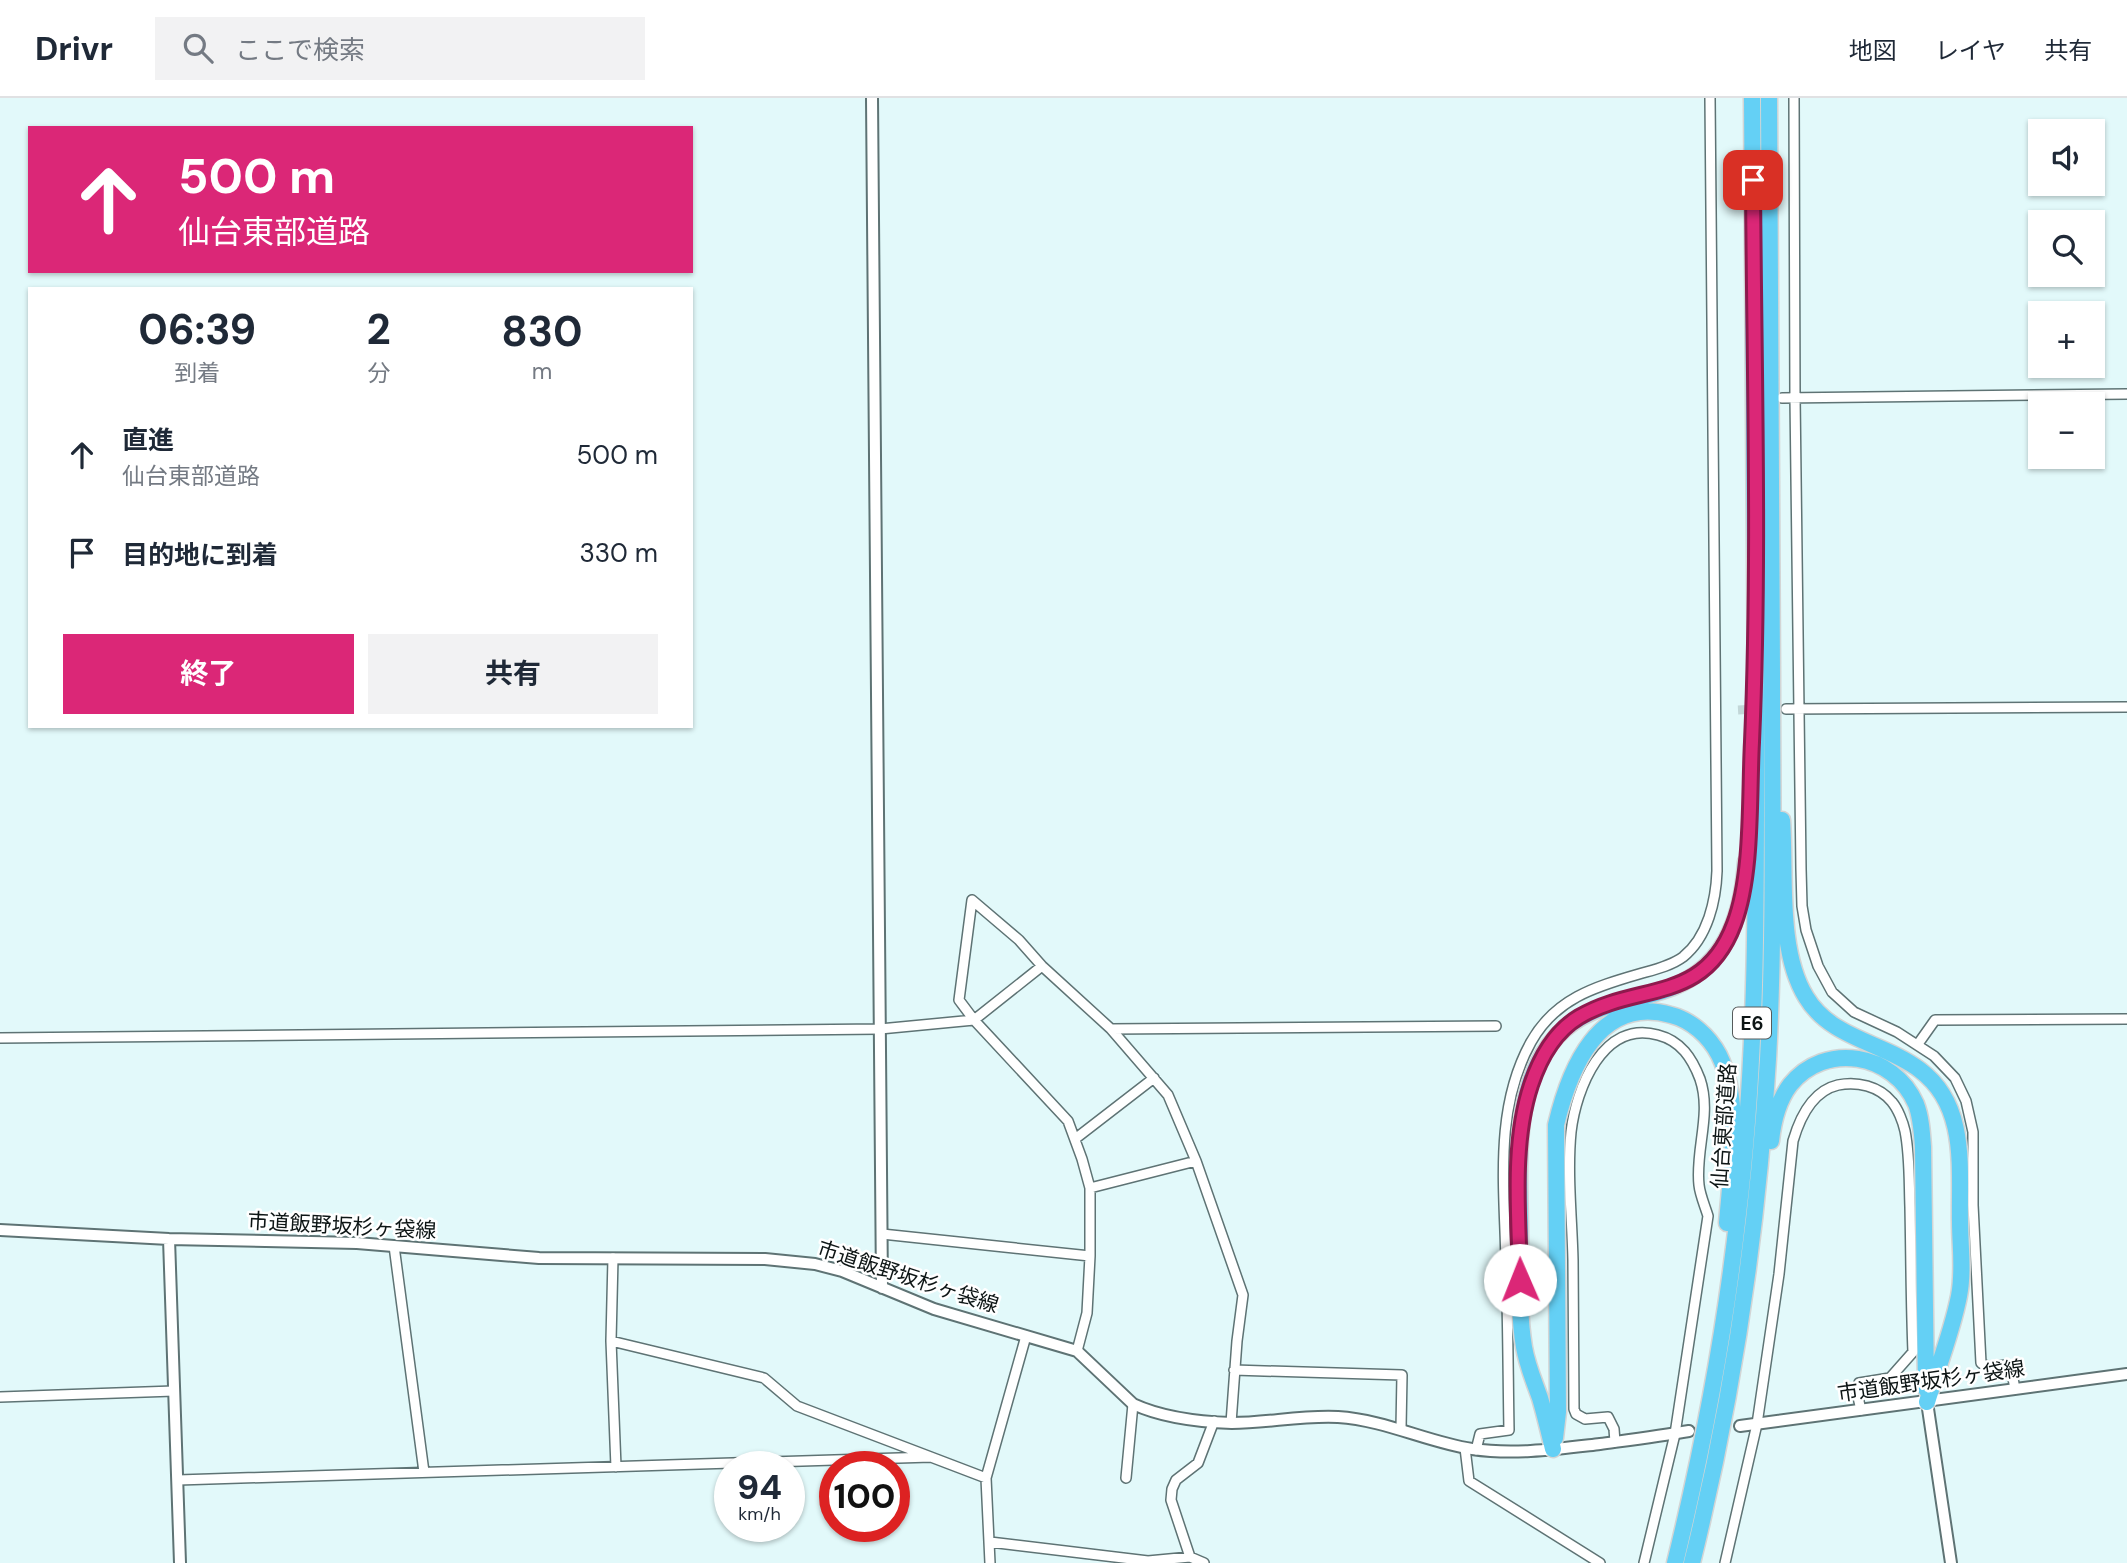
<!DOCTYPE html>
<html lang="ja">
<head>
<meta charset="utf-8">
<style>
  body { margin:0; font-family:"DM Sans","Noto Sans JP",sans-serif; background:#f2f2f3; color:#1f2937; height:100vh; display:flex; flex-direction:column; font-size:26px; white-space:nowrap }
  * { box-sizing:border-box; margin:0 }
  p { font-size:23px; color:#747a83 }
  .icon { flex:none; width:38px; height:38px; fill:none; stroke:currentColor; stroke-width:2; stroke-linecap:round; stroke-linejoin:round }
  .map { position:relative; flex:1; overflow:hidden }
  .drawer { position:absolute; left:28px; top:189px; width:665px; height:441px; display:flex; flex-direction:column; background:#fff; border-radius:0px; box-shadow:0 2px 5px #0004 }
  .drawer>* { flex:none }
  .top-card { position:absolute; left:28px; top:28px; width:665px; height:147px; border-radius:0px; box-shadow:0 2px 5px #0004; background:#db2777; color:#fff; overflow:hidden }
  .tools { position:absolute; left:2028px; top:21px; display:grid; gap:14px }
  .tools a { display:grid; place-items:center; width:77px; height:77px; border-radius:0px; background:#fff; box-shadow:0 2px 5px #0004; font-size:35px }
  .speed { position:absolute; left:714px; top:1353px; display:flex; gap:14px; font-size:35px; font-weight:700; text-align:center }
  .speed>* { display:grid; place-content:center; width:91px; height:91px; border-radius:50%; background:#fff; box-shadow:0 2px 5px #0004; line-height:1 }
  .speed small { font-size:18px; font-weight:400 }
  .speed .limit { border:10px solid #d22; background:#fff; color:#111 }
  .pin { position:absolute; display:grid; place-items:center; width:60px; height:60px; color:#fff; margin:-30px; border-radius:14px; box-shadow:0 4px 10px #0006 }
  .me { position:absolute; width:77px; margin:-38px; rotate:359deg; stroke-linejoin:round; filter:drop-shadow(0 0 5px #0008) }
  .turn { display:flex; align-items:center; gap:24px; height:147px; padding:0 35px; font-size:32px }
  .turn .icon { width:91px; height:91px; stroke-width:2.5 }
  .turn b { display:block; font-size:49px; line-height:60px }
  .eta { display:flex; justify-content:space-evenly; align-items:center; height:119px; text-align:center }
  .eta b { font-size:42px; font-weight:700; line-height:49px }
  .cta { display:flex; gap:14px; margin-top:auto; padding:14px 35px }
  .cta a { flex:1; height:80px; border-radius:0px; background:#db2777; color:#fff; font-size:28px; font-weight:700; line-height:80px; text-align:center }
  .cta a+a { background:#f2f2f3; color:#1f2937 }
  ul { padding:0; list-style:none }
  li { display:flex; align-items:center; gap:21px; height:98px; padding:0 35px }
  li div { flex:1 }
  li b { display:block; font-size:26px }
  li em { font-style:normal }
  header { display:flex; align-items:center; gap:42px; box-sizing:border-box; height:98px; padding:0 35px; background:#fff; border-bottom:2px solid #e0e1e3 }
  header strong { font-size:33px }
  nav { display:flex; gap:38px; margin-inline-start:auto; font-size:24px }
  .search { width:490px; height:63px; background:#f2f2f3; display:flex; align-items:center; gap:18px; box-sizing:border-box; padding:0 24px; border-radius:0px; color:#747a83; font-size:26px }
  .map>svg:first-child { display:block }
</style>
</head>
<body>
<header>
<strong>Drivr</strong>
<div class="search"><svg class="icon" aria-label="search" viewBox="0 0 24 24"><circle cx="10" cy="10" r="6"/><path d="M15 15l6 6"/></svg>ここで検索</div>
<nav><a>地図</a><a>レイヤ</a><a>共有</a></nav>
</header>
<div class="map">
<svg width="2127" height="1465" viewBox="0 0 2127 1465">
  <rect width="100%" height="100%" fill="#e2f9fa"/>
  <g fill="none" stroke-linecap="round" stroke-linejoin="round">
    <!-- minor-tunnel -->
    <path stroke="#c2d7d8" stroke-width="9" stroke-dasharray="9 4.5" stroke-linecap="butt" d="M1738,612L1757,611"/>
    <!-- minor casing -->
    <g stroke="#5e7374" stroke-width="12">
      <path id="minor" d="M1794,0L1795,299L1801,771L1802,808L1806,832L1818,868L1832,894L1854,914L1897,934L1934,958L1955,980L1966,1003L1973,1034V1107L1981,1265L1988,1269L2006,1267L2012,1275L2015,1291
        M1782,300L2127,296
        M1786,611L2127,609
        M1111,931L1496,928
        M0,940L880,931L974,922L1042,868
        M1918,946L1935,922L2127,921
        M1075,1041L1154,980
        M1090,1090L1196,1063
        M882,1136L1090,1158
        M394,1148L424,1374
        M613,1160L611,1243L616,1369
        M611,1243L764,1280L797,1308L986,1380
        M1077,1253L1087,1215L1090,1158V1090L1082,1061L1068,1023L974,922L959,902L972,802L1019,842L1042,868L1111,931L1168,997L1196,1063L1243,1197L1237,1243L1231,1325
        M1234,1272L1402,1277L1401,1330
        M0,1299L174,1293
        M1615,1344L1614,1331L1608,1319L1585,1321L1576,1316L1574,1311C1574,1262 1573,1212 1573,1162C1572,1121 1567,1075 1571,1034C1576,991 1603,921 1658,937C1681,943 1692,960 1700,981C1712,1016 1695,1052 1699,1087C1700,1097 1705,1108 1708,1118L1675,1336L1644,1465
        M1465,1350L1469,1383L1600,1465
        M1476,1352L1480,1336L1509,1332C1508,1277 1508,1222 1506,1167C1505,1093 1493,1012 1531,944C1555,901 1594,889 1639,876C1653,872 1671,868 1683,859C1708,839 1716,802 1717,773L1710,0
        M1126,1380L1133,1306
        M178,1382L931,1359
        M990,1444L1148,1463L1190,1459L1204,1465
        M1190,1459L1171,1402L1172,1391L1176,1382L1198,1365L1214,1323
        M990,1465L986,1380L1026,1238
        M1725,1465L1757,1326L1779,1176L1793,1043C1800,1019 1812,993 1838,987C1857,983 1879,988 1892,1004C1898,1011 1903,1024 1905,1033C1910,1058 1909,1084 1910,1109C1911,1157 1911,1206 1913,1254L1890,1280L1859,1285L1857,1295L1861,1312"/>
    </g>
    <!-- tertiary casing -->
    <g stroke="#5e7374" stroke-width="14">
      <path id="tertiary" d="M872,0L882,1190
        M0,1132L169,1141L357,1145L539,1160L765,1161L815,1166L842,1173L934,1211L1077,1253L1133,1306C1161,1319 1200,1324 1232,1325C1267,1325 1302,1317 1338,1319C1385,1322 1427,1344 1472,1351C1515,1357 1557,1351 1600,1346C1629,1342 1660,1338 1689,1333
        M169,1141L180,1465
        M1927,1304L1951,1465
        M1740,1328L2127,1276"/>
    </g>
    <!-- motorway casing -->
    <g stroke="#d3d5d5" stroke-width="19">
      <path id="motorway" d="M1782,722C1786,775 1777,852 1806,899C1831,941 1883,944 1920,972C1968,1008 1959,1070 1960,1124C1960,1148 1964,1173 1959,1198C1952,1234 1938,1269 1927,1304
        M1771,1043C1773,1024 1778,1003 1790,987C1825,943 1894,955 1916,1006C1921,1019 1922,1034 1923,1049L1926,1291
        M1555,1340L1558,1314L1556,1027C1569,972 1599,896 1671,917C1691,922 1709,938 1719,957C1742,1003 1731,1074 1727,1125
        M1553,1351C1549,1334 1545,1317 1540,1300C1534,1283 1527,1267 1524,1249C1518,1213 1520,1174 1520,1138C1520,1075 1510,988 1557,938C1586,907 1624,905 1662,893C1723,874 1742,823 1746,764
        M1675,1465C1703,1350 1725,1234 1738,1116C1758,952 1756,786 1756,621C1755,414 1753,207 1752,0
        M1692,1465C1733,1300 1758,1131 1768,961C1775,833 1772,705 1772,577C1772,384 1770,192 1769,0"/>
    </g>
    <!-- minor -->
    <use href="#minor" stroke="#fff" stroke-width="9"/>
    <!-- tertiary -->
    <use href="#tertiary" stroke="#fff" stroke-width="10"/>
    <!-- motorway -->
    <use href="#motorway" stroke="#64d0f5" stroke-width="16"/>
  </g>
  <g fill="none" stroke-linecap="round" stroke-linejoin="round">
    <!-- route casing -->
    <g stroke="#8e194d" stroke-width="18">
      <path id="route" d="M1520,1182C1519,1119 1511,1047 1531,987C1540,960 1554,934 1579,919C1638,884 1704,907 1734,826C1753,776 1749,699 1752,644C1760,457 1754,269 1753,82"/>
    </g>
    <!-- route -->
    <use href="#route" stroke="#db2777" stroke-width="12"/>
  </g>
  <g text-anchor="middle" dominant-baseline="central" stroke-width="5" stroke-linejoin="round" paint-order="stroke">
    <!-- shield labels -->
    <rect fill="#fff" stroke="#565b5b" stroke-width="2" x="1733" y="909.5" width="38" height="31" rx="5"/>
    <g font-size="19" font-weight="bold" fill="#0d1515">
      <text x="1752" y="925">E6</text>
    </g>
    <!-- street labels -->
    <g font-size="21" fill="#0d1515" stroke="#fff">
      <text transform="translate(1724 1028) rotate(-86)">仙台東部道路</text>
      <text transform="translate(342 1128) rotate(3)">市道飯野坂杉ヶ袋線</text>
      <text transform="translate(908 1179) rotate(18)">市道飯野坂杉ヶ袋線</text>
      <text transform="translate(1931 1283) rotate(-8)">市道飯野坂杉ヶ袋線</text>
    </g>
  </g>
</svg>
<div class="tools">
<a><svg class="icon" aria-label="sound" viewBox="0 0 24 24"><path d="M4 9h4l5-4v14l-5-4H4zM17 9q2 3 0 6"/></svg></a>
<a><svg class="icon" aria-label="search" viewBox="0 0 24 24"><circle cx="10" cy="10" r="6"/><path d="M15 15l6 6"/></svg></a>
<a>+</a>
<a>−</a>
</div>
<div class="speed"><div>94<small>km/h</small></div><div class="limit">100</div></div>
<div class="pin" style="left:1753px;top:82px;background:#d93025"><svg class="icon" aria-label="arrive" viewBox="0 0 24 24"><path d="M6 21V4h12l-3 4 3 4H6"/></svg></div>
<svg class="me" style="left:1520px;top:1182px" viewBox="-20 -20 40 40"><circle r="19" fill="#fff"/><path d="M0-13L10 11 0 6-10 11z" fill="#db2777"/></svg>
<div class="top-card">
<div class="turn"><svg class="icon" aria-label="ahead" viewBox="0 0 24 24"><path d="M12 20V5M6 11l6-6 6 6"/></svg><div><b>500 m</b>仙台東部道路</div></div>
</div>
<section class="drawer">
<div class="eta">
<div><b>06:39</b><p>到着</p></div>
<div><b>2</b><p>分</p></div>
<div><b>830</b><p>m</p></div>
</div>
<ul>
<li><svg class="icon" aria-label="ahead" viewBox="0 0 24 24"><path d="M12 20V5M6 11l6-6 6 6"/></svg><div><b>直進</b><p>仙台東部道路</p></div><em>500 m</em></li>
<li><svg class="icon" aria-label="arrive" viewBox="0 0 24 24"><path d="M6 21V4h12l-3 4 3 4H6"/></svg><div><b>目的地に到着</b></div><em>330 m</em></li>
</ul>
<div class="cta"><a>終了</a><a>共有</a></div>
</section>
</div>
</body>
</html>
